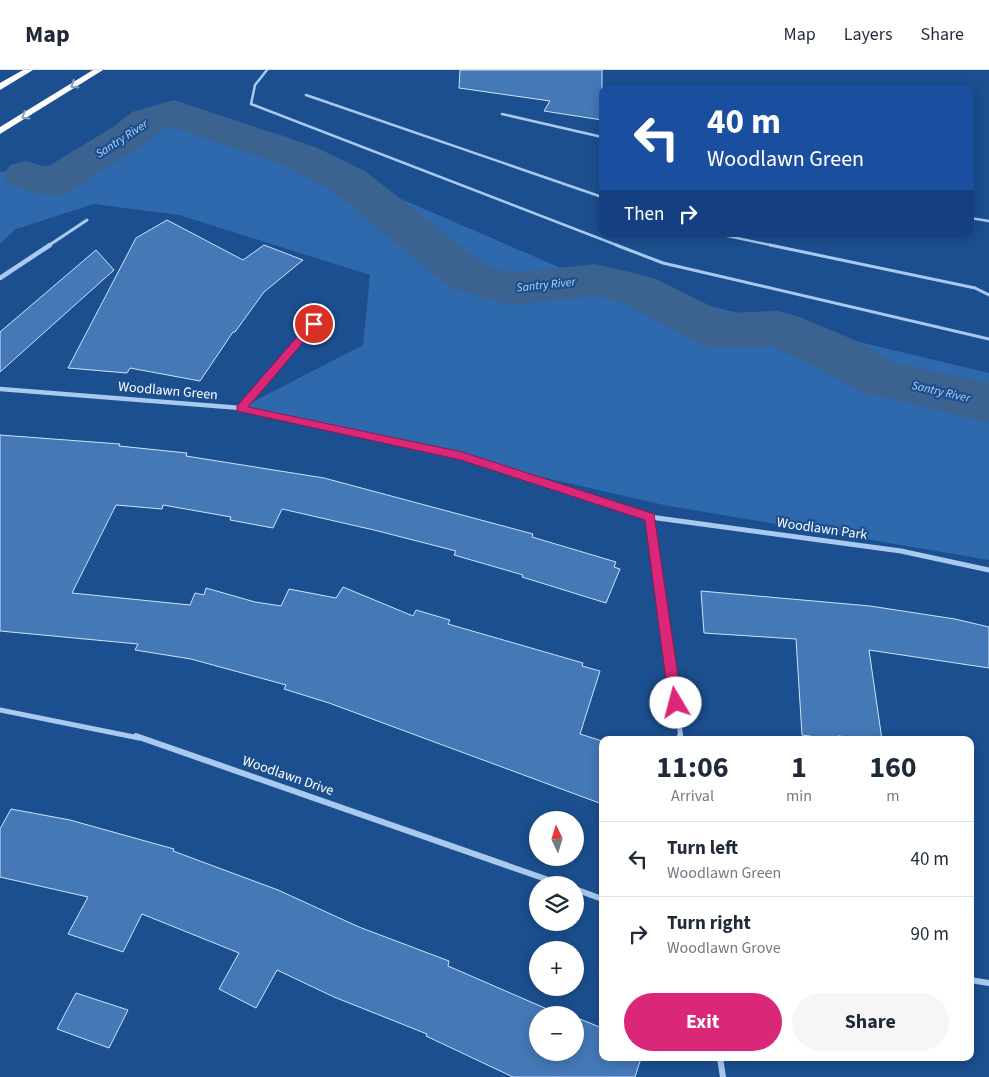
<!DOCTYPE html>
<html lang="en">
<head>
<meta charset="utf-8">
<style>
  body { margin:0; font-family:"Source Sans 3",sans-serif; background:#f6f6f7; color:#1f2937; height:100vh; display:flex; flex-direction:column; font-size:19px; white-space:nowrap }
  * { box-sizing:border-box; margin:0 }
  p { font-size:16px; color:#747a83 }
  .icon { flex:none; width:28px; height:28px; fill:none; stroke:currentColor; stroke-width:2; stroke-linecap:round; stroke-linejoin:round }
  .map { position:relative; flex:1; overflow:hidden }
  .details { position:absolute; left:599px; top:666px; width:375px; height:325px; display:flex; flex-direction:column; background:#fff; border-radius:10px; box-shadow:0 2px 12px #0003 }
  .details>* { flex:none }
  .hud { position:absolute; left:599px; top:15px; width:375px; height:152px; border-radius:10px; box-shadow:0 2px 12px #0003; background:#1a4fa0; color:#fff; overflow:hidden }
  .needle { width:32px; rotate:356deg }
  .fabs { position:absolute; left:529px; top:741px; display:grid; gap:10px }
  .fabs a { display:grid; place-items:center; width:55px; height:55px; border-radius:50%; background:#fff; box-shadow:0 2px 12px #0003; font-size:25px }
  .pin { position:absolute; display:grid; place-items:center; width:42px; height:42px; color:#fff; margin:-21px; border:2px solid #fff; border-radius:50%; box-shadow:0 1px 5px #0007 }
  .me { position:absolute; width:55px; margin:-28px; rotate:352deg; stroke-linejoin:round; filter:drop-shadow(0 0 4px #0008) }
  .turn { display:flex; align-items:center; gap:18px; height:105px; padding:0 25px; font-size:22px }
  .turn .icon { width:65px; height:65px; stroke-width:2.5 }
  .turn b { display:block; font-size:35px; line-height:42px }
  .then { display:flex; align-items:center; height:48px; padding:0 25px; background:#0003; gap:10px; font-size:19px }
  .eta { display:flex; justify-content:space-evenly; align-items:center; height:85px; text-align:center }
  .eta b { font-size:30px; font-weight:700; line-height:35px }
  .cta { display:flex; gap:10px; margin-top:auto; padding:10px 25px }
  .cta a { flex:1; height:58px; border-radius:30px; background:#db2777; color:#fff; font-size:20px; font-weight:700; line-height:58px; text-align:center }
  .cta a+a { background:#f6f6f7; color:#1f2937 }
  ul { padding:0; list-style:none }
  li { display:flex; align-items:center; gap:15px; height:75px; padding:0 25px; border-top:1px solid #e0e1e3 }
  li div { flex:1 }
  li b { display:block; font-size:19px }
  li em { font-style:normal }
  header { display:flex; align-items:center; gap:30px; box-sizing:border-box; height:70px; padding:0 25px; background:#fff; border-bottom:1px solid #e0e1e3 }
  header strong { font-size:24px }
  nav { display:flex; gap:28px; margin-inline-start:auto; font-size:18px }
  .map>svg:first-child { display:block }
</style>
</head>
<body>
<header>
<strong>Map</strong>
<nav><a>Map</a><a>Layers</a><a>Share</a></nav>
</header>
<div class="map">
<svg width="989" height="1007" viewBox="0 0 989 1007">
  <rect width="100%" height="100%" fill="#1b4f8f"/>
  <!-- green -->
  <path fill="#2e69ad" d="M143,44L168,53L229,50L287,67L392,125L591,211L636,222L638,219L989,303V490L664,435L241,338L363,275L370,205L179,145L94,134L16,159L0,174V102L60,94Z"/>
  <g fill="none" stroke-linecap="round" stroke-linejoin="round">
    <!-- river -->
    <path fill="#3c6290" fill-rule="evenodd" d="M174,30L315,77L365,101L485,195L512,203L595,194L638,204L656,209L725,243L778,241L797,246L852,269L897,293L989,313V353L862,322L812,295L771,276L717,278L698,273L621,232L595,226L510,235L449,217L333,121L283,95L172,57L162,60L143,75L68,123L52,127L36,123L10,115L3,105L10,95L26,91L47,97L113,57L132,42Z"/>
  </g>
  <!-- building -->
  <path fill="#4478b7" stroke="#cfe3fa" d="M460,0H602V50L544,41L550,31L459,18Z
    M167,150L243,190L264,175L303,190L264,222L235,262H233L200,311L130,298L127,303L68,298L136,168Z
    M96,180L114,200L0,302V262Z
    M0,365L120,374L119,376L187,383L186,386L324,408L533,464L532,467L616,492L614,497L620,499L606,533L522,507L523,505L454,485L456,481L374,460L282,439L273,458L230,450L231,447L163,435L162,439L116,435L72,523L190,535L195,523L204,525L206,518L255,532L281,536L289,519L336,528L343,517L413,546L416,540L450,550L448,554L583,593L582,596L600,601L580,664L602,671V734L329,633L284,619L286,615L191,589L135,580L138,574L0,561Z
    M701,521L870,536L955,549L989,557V598L869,580L882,670L838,666V670L802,665L796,569L704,563Z
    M11,739L70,750L174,779L173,781L278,820L359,857L449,891L448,896L554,942L555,938L571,945H538V982H575V947L602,958V988H641L635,1007H513L426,966L427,964L334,927L277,900L256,938L219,919L239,883L142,844L123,882L68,864L88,827L0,807V759Z
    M76,923L128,940L109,978L57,959Z"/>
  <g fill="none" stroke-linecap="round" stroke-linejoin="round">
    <!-- lane-far1 -->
    <path stroke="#a9c9ee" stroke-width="2.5" d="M267,0L255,15L251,34L619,176
      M306,25L602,127
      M502,44L602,67
      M970,148L989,151
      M718,164L775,176"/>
    <!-- lane -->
    <path stroke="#a9c9ee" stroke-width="3" d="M616,175L663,193L989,269
      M770,175L975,218L989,225"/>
    <!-- street-far3 -->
    <path stroke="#a9c9ee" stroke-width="3" d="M48,176L87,150"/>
    <!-- street-far2 -->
    <path stroke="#a9c9ee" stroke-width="4.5" d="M0,208L50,175
      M0,319L241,338L462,386L489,395
      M241,338L313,254"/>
    <!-- street-far1 -->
    <path stroke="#a9c9ee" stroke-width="5" d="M485,394L650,447L901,481L989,500
      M650,447L681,668
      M0,640L139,668"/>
    <!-- street -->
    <path stroke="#a9c9ee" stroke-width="6" d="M136,666L563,815
      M680,666L681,670
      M575,819L602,829
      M970,910L989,913
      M720,988L723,1007"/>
    <!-- highway -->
    <path fill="#fff" fill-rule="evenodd" d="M23,0H33L0,20V13Z
      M93,0H103L0,64V57Z"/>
  </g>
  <!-- one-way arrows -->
  <defs><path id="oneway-chevron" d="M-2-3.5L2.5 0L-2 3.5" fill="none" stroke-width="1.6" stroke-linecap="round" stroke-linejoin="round" transform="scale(1.25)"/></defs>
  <g stroke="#829ec1">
    <use href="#oneway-chevron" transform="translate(74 15) rotate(148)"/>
    <use href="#oneway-chevron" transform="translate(25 46) rotate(148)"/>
  </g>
  <!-- route -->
  <path fill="#db2777" stroke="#8e194d" d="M314,251L318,254L317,256L248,337L462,382L654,444L682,633L680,637L676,638L671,637L669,633L645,450L461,390L237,341V336L310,252Z"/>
  <g text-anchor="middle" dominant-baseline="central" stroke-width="4.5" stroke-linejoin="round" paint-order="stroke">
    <!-- far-water labels -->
    <g font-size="12" font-style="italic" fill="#b5d3f5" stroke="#1b4f8f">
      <text transform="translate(122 69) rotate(-33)">Santry River</text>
      <text transform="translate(546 215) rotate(-6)">Santry River</text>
      <text transform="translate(941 322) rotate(13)">Santry River</text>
    </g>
    <!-- street labels -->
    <g font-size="14" fill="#fff" stroke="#1b4f8f">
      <text transform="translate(168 321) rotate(5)">Woodlawn Green</text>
      <text transform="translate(822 459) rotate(8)">Woodlawn Park</text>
      <text transform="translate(288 706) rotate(19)">Woodlawn Drive</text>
    </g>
  </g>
</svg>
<div class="fabs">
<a><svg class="needle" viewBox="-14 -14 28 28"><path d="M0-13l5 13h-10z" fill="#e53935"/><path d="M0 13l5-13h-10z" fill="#747a83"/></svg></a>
<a><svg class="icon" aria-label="layers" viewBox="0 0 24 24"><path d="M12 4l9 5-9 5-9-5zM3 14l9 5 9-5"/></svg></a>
<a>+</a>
<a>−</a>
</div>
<div class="pin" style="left:314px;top:254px;background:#d93025"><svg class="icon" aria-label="arrive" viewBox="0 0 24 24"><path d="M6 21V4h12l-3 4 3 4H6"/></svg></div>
<svg class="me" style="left:676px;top:633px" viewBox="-20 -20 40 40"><circle r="19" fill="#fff"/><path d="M0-13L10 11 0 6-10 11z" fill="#db2777"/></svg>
<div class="hud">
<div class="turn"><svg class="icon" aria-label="left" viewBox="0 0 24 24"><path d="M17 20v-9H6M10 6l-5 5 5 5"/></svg><div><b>40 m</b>Woodlawn Green</div></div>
<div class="then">Then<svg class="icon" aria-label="right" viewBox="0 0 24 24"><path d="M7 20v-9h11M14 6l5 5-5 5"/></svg></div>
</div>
<section class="details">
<div class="eta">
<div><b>11:06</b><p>Arrival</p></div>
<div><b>1</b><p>min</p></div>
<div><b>160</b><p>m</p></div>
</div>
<ul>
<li><svg class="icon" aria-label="left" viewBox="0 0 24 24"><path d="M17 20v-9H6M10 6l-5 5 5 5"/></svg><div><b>Turn left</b><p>Woodlawn Green</p></div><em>40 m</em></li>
<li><svg class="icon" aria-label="right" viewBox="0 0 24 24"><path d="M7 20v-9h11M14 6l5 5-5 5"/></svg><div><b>Turn right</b><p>Woodlawn Grove</p></div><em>90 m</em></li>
</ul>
<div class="cta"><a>Exit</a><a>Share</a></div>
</section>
</div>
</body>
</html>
